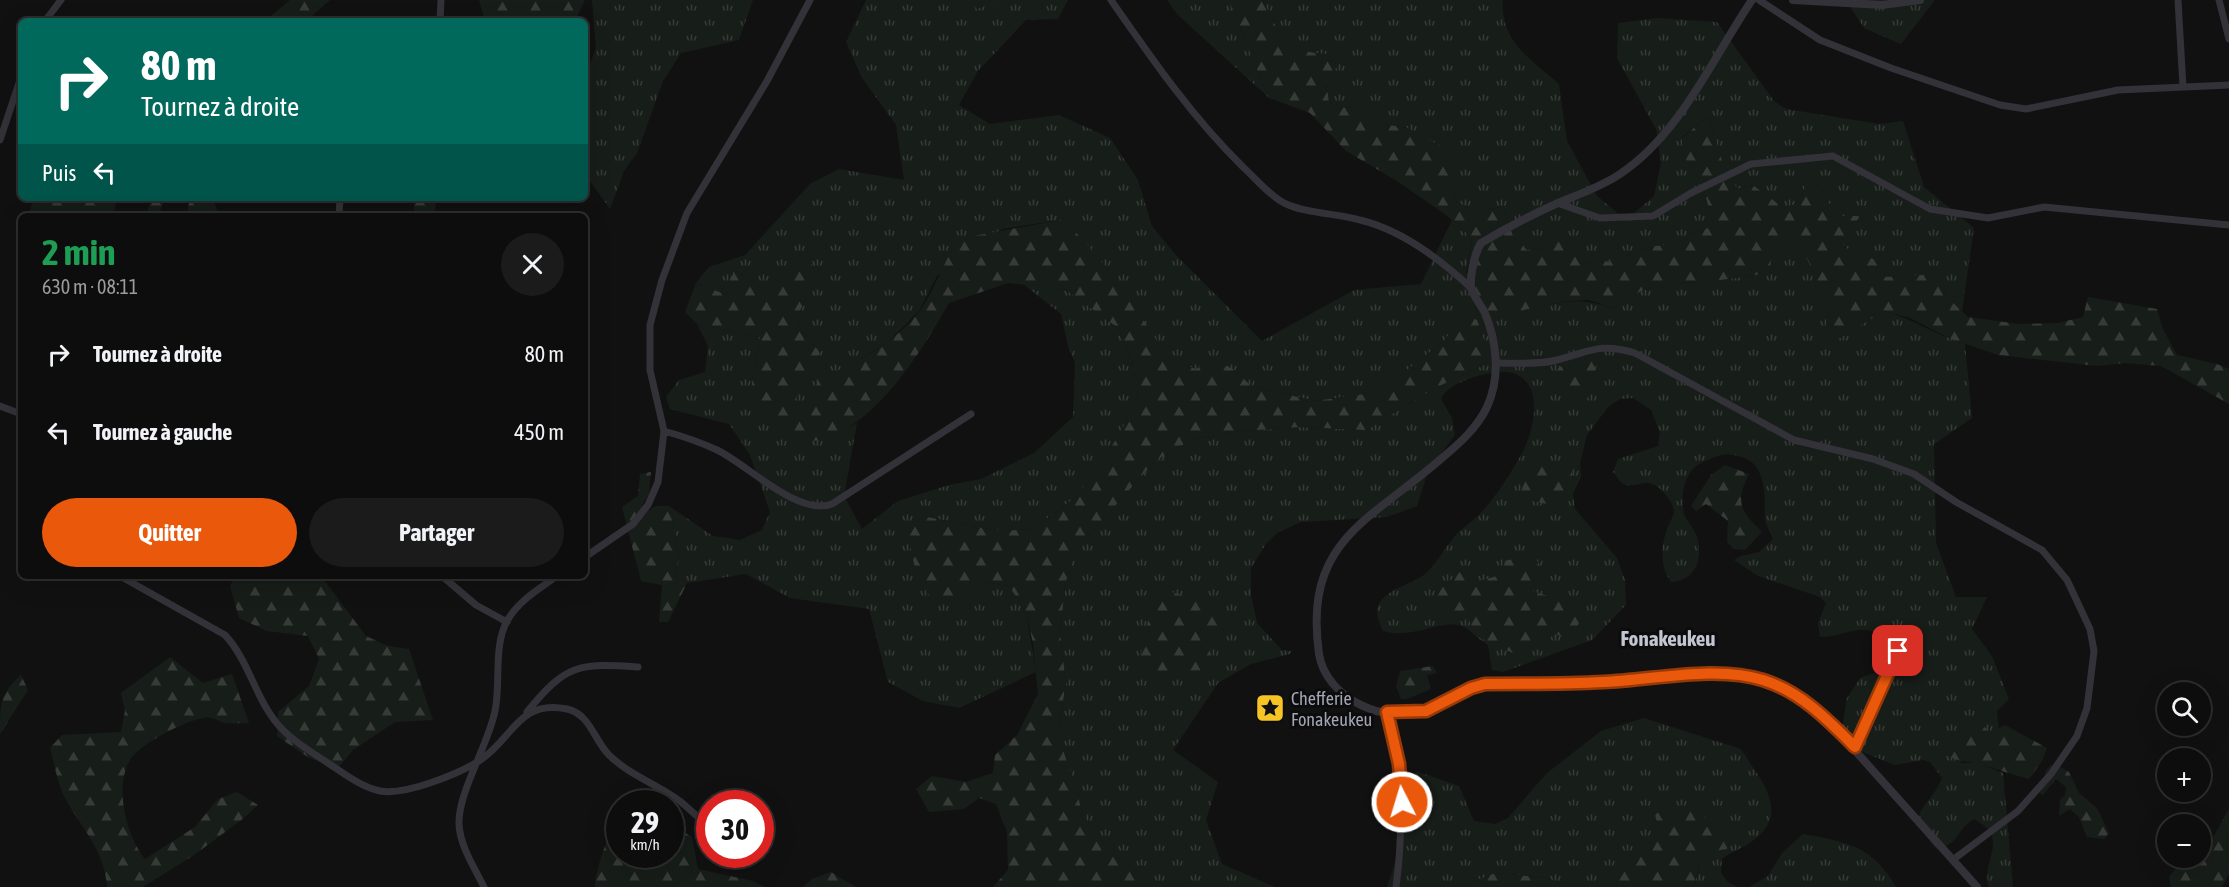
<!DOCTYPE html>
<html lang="fr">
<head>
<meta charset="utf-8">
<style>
  body { margin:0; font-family:"Asap Condensed",sans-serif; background:#1b1b1c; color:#f1f3f6; height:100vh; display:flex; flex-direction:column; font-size:22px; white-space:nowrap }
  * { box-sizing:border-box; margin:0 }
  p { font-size:20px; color:#9a9c9e }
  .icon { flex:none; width:33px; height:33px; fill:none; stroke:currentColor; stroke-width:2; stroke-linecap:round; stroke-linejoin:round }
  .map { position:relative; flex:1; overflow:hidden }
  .drawer { position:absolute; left:18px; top:213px; width:570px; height:366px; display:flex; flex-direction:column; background:#0d0d0e; border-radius:9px; box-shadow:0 6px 24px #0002,0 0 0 2px #2d2d2e }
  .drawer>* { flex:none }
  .top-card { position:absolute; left:18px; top:18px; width:570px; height:183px; border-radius:9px; box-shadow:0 6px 24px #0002,0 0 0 2px #2d2d2e; background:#00695c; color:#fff; overflow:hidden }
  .controls { position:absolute; left:2157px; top:682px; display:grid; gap:12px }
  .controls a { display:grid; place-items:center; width:54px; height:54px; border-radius:50%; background:#0d0d0e; box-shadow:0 6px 24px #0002,0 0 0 2px #2d2d2e; font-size:30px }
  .speed { position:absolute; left:606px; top:790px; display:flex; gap:12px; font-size:30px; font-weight:700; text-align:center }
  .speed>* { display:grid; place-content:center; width:78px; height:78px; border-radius:50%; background:#0d0d0e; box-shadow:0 6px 24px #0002,0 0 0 2px #2d2d2e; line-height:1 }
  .speed small { font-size:15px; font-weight:400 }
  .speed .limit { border:9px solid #d22; background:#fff; color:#111 }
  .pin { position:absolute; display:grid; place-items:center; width:51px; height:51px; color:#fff; margin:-26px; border-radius:12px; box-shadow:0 3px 9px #0006 }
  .me { position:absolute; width:66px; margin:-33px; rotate:355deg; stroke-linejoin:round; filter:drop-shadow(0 0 4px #0008) }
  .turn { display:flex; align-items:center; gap:21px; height:126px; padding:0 24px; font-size:27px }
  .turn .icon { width:78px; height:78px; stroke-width:2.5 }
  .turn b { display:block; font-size:42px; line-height:51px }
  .then { display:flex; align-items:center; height:57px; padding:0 24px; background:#0003; gap:12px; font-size:22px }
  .round { display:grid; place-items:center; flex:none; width:63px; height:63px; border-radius:32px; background:#1b1b1c }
  .overview { display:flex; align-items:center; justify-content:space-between; height:102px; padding:0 24px }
  h1 { font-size:36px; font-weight:700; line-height:45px; color:#1e9e55 }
  .action { display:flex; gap:12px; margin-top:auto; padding:12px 24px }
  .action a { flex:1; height:69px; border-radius:36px; background:#ea580c; color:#fff; font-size:24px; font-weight:700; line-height:69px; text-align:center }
  .action a+a { background:#1b1b1c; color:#f1f3f6 }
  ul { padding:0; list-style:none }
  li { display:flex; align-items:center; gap:18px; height:78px; padding:0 24px }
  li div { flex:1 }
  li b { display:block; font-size:22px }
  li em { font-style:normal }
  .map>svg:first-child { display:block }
</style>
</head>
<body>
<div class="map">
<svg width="2229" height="887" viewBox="0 0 2229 887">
  <defs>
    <pattern id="grass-tufts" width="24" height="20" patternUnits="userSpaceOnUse" patternTransform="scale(1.5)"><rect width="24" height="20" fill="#171d19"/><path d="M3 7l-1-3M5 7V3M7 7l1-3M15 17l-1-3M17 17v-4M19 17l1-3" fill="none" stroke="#363b38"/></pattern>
    <pattern id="forest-firs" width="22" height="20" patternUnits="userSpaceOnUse" patternTransform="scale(1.5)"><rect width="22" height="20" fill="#171d19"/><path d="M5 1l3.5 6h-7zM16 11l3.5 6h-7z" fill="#363b38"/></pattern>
  </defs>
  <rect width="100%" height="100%" fill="#111112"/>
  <!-- grass -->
  <path fill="url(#grass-tufts)" d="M592,0H753L739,40L681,53L663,81L637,153L624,171L610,209L585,174V77L596,48Z
    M866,0H1068L1058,19L1026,20L978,71L959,105L990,124L1059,115L1110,138L1138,180L1152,226L1174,253L1262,341L1354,290L1421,284L1452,220L1463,228L1472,242L1466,273L1511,313C1551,304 1574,295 1614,308L1641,291L1668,283L1707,282L1762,274L1771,257L1790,241L1804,253L1814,273V285L1828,304L1826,327L1837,339L1884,311C1913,319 1936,335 1965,344L1972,418L1934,444L1936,543L1956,597H1987L1972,629L1992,656L2009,699L1997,711L1999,729L1991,733L1980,723L1961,763H1977L2003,773L2013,887H1989C1980,859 2012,839 1974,819C1954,831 1962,843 1936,849C1903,807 1926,815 1942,778L1930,762L1923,760L1895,765L1860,751L1848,742L1842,729L1847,698L1860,678L1894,666C1894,658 1895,648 1892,642C1890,637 1886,636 1881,634C1856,623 1845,637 1820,637L1818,623L1826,603L1820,597L1758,576L1734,560L1741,556L1759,552L1773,539C1770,532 1765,524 1765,517C1764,499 1767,485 1757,468C1751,459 1743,457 1734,455C1725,452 1711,458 1703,462C1685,470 1681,491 1683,510C1684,518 1692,526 1696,534C1704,556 1697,581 1671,582C1656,562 1663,534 1674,514C1674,505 1670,500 1664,493C1647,472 1635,492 1622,483C1619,481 1616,475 1613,472L1618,459L1658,446L1660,432L1651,410L1633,398L1620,399L1608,407L1587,435L1580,463L1581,477L1573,494L1575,509L1617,558L1625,580L1626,605L1592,640L1503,672L1492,670L1488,645C1479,640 1468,628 1462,626C1441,618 1415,640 1383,631C1379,622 1374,611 1380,602C1392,586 1413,585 1426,573C1437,563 1445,548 1454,537C1461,529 1470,523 1478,516C1495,498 1510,475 1522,453C1534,432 1545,383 1513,373C1496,368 1447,381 1441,399L1452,418L1455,435L1428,471L1417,506L1387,517L1301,522L1277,533L1266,544L1251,568V595L1257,623L1282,650L1292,651L1290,654L1251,664L1218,683L1173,750L1218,782L1206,820L1222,864L1275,887H1166L1114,857L1084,817L1058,733L1066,684L1060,634L1065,586L1073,553L1155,461L1193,439L1241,431L1300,427L1366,430L1433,389L1486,364L1465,315L1443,342L1398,377L1364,394L1315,401L1251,386L1235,370L1196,369L1169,359L1081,237L1060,220L1002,229L937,276L919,311L888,342L847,368L820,378L805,411L790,407L820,353L800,327L796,317L823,272L802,259L772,293L735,270L727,295L696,283L709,267L745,255L810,184L839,169L904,180L896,125L862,78L846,42Z
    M1167,0H1228C1244,32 1254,66 1269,98L1177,14Z
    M1263,0H1503C1500,42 1531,59 1559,84L1567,141L1597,196L1626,220L1654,196L1661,163L1656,129L1617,58L1618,23L1657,18L1717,22L1774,101L1786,109L1879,124L1903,121L1924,187L1974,228L1962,311L1946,296L1940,275L1885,277L1881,262L1850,251L1841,243L1839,216L1810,180L1795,204L1785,209L1754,186L1737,189L1721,158L1709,115L1682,137V153L1702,184L1714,226L1693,233L1674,245L1652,246L1614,261L1581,263L1544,249L1527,250L1513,236L1503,206L1478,213L1455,201L1452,179L1408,128L1383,124L1358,108L1337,107L1329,102L1326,82L1337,66L1328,54C1283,52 1282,39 1263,0Z
    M1846,0H1935L1901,44L1864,28Z
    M1023,284L1065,289L1118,328L1132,361L1139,392L1120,434L1077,496L1033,529L1000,531L927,517L957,603L986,582L1009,586L1026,612L1036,672L959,708L923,701L888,682L869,609L790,598L746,574L687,583L675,575L679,555L669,506L713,536L740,540L762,530L770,512L750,455L729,424L670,409L666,397L679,380L705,372L708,346L697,324L760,337L752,380L826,438L857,423L844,496L862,529L898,501L949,485L981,479L1034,453L1073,417L1075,363L1068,346L1061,314Z
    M1644,718L1741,749C1760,780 1793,813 1751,842C1741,849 1731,852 1722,859L1721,873L1729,883L1738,887H1694L1701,858L1709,851L1661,836L1624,859L1616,887H1575L1546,878L1495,873L1461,887H1387L1399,851L1416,771L1459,786L1474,821L1495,824L1508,818L1546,774L1601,731Z
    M1803,834C1846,842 1872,845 1896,887H1749L1768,876L1782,853Z"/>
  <!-- forest -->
  <path fill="url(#forest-firs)" d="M290,0H330L306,21H265Z
    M479,0H585L575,21H485Z
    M972,0H1005L976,9Z
    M1228,0H1263C1282,39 1284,52 1328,54L1337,66L1326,82L1329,102L1337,107L1358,108L1383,124L1408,128L1455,154L1452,179L1455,201L1478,213L1503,206L1513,236L1527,250L1544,249L1561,237L1577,239L1581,263L1614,261L1652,246L1674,245L1693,233L1714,226L1702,184L1682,153V138L1709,115L1721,158L1737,189L1754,186L1785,209L1795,204L1810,180L1839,216H1860L1841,244L1850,251L1882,262L1885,277L1940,274L1946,296L1968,317L2019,324L2058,323L2083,317L2088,297L2157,309L2163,329L2177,355L2217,364L2229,369V404L2161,366L2125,363L2097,366L1998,355L1951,339L1910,318L1884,311L1837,340L1826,327L1828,304L1814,285V273L1804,253L1790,241L1771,257L1770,272L1762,274L1707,282L1668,283L1641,291L1614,308L1589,300L1559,302L1511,313L1482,315C1464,285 1466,275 1472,242L1463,228L1443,213L1397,181L1346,151L1310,113L1269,98C1254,66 1244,32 1228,0Z
    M33,198H118L112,216H29Z
    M152,198H165L158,216H145Z
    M186,198H213L219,216H186L189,203Z
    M414,198H436L435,216H414Z
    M1061,220L1081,237L1119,283L1169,359L1196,369L1212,359L1235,370L1251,386L1315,401L1364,394L1398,377L1443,342L1465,315L1477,320L1489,354L1486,364L1433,389L1366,430L1300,427L1241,431L1193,439L1155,461L1073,553L1065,586L1060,634L1066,683L1058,733L1084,817L1114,857L1166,887H993L1008,870L1007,832L996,804L979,798L964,809L929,812L916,789L932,776L966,782L993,773L995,755L1017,735L1038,694L1033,644L1026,612L1009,586L986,582L957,603L933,601L917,578L906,526L927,517L1000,531L1033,529L1077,496L1120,434L1139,392L1132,361L1118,328L1065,289L1008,283L949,303C922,350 880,420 826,438C819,441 811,441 803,442L753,409L752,380L760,337L697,324L685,312L696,283L727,295L734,270L772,292L802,258L823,272L796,317L800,327L820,353L791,407L805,410L820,377C856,365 894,343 919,312C932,294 946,260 957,239Z
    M1594,353C1598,373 1594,396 1578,409C1565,400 1558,388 1555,372L1575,354Z
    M1539,457L1570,467L1575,482L1565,489L1563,497L1570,509L1520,498L1529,463Z
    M1725,465L1749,474C1735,502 1740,511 1762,532L1745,550L1734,549L1727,542L1728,521L1706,504L1696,511L1691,506L1711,475Z
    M651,472L649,493L642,506V516L655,506H669L679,555L675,575L687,583L668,622H659L662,585L641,581L622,507L638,496L640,474Z
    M1535,557L1544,573L1535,582L1532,591L1573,604L1580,619L1573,642L1556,634L1519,656L1478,637L1467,617L1450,611L1439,617L1431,597L1460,572L1479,581L1497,576L1507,560Z
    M235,576H321L366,636L388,646L409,649L433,720L395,722L353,750L338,768L309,758L277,736L278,712L309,686L319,659L308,636L267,631L239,618L230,586Z
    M1160,588L1205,603L1225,614L1211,645L1207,670L1140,672L1142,639Z
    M170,657L203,683L232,674L249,723C242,723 233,724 226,723C219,722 212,716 204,718C186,720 139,744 130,760C114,786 126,836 145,859L195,827L218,799L237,792L258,805L244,818L194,855L143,887H107C105,849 79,826 63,794C57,780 54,763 50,748L62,735L121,732L125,711L121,693Z
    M1433,666L1437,673L1427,675L1431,689L1407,699H1401L1396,686L1400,671Z
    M21,675L28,690L0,734C0,705 0,693 21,675Z
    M1971,721L1980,723L1991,733L2005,725L2047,748L2042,761L2029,779C2012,775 1995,768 1978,764C1966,761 1959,762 1947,755L1948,745Z
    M2051,765L2060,767L2069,772L2079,793L2097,808L2109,833L2104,839L2087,837L2079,817L2070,809L2059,816L2060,800L2065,795L2066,787L2056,779L2043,795L2039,793L2046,770Z
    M1678,806L1694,810L1731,834L1727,849C1698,853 1700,861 1694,887H1616L1624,859L1661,836L1655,815L1664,807Z
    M2229,809V874L2222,887H2171L2169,877L2179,864L2196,867Z
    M619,824L620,855H670L672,825L692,837L698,869L753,881L765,887H595C595,873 607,837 614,825Z
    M831,872L856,887H803L812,879Z
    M1495,873L1546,878L1575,887H1461Z"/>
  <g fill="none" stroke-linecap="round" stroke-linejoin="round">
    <!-- minor -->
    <path stroke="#323238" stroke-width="7" d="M1111,0C1152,59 1192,117 1243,167C1256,179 1269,195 1284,203C1307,214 1336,213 1360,220C1402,230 1440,259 1471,288
      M1759,0L1820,40L1891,68L2000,105L2026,109L2118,90L2229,85
      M2178,0L2183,87
      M2219,0L2229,39
      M45,21L61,0
      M440,21L441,0
      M0,140L21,77
      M1557,203L1600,218L1653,216L1691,193L1751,164L1833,156L1930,209L1988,218L2044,207L2229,225
      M339,216L340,198
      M1496,363C1516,363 1538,365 1557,360C1589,352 1600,342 1635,353L1794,440L1873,459L1914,474L1956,502L2042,550L2067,580L2090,629L2094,651L2087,708L2077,736L2051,774L2018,811L1954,859
      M0,406L21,414
      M664,431C682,436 700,442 717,450C747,464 798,517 832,504L971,414
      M585,557L633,524L648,505L658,482L664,431L650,370V325L662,280L687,213L767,81L810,0
      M120,576L225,635C251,663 256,704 284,731C297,744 313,753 328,763C345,774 361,787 380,791C404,796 458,774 479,761C513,740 517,699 567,709C590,714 594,740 609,755C629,775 659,785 681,802C691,810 698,819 710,825
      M442,576L476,605L507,622
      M527,712C566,664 578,663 638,667
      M1387,712C1403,770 1404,827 1396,887
      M1855,747L1906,631
      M484,887C474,867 460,846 459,824C458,792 488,746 495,711C501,683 493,647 507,621C518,601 539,589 557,576"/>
    <!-- tertiary -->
    <path stroke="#323238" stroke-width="8" d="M1752,0C1712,59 1681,133 1620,174C1601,187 1579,194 1558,203C1531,215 1506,228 1481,243C1475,252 1470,275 1471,287C1472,294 1480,304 1484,311C1497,341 1501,376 1487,407C1477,428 1459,444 1442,458C1369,522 1303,540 1319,654C1326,699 1387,726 1427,710C1447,702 1464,687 1485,684L1605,682L1686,676L1739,677L1764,681L1785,690L1825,717L1977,887
      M1793,0L1882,5L1920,0"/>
  </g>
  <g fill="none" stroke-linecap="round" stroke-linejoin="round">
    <!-- route casing -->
    <g stroke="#983908" stroke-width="15">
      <path id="route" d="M1402,802L1399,764L1387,712L1426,711L1471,688L1485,684C1524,684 1564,684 1604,682C1653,680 1716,665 1763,680C1801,692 1828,720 1855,747L1898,651"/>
    </g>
    <!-- route -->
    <use href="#route" stroke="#ea580c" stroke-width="10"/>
  </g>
  <!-- icons -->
  <defs>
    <g id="sight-square" transform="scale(1.5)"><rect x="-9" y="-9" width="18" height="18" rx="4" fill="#f7c425" stroke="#0c0c0d"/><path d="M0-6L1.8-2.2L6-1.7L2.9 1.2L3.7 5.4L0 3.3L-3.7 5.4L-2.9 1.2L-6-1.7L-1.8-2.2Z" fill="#111"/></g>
  </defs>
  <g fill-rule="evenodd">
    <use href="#sight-square" x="1270" y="708"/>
  </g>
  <g text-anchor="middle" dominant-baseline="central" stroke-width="6" stroke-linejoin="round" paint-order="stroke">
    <!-- poi labels -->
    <g font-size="18" fill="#a2a5b4" stroke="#0c0c0d" text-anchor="start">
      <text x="1291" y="698">Chefferie<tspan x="1291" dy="21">Fonakeukeu</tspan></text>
    </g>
    <!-- quarter labels -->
    <g font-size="21" font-weight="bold" fill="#c3c5d0" stroke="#0c0c0d">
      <text x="1668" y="638">Fonakeukeu</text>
    </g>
  </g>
</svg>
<div class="controls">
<a><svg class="icon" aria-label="search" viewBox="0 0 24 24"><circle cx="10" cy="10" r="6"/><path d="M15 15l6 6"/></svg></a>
<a>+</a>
<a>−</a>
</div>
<div class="speed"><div>29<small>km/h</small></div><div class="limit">30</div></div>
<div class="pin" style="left:1898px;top:651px;background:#d93025"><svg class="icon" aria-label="arrive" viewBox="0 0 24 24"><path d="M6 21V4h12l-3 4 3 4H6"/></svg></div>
<svg class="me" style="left:1402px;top:802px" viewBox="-20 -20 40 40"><circle r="17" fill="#ea580c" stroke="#fff" stroke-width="3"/><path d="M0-11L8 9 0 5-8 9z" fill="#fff"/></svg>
<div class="top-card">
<div class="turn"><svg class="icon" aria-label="right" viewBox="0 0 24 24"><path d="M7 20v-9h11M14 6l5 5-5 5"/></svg><div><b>80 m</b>Tournez à droite</div></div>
<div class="then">Puis<svg class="icon" aria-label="left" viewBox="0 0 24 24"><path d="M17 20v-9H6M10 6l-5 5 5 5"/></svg></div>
</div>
<section class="drawer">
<div class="overview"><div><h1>2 min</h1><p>630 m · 08:11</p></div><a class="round"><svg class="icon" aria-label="close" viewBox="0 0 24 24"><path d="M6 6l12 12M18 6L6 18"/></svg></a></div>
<ul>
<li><svg class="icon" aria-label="right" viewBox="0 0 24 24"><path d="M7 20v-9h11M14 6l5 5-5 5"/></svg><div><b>Tournez à droite</b></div><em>80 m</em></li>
<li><svg class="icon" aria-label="left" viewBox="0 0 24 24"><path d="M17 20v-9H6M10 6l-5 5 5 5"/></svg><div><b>Tournez à gauche</b></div><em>450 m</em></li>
</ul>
<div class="action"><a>Quitter</a><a>Partager</a></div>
</section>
</div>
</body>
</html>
